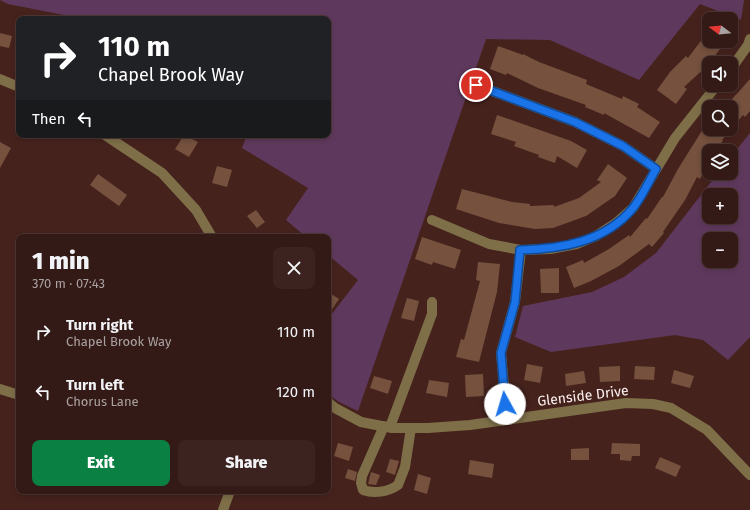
<!DOCTYPE html>
<html lang="en">
<head>
<meta charset="utf-8">
<style>
  body { margin:0; font-family:"Fira Sans",sans-serif; background:#3c231f; color:#f1f3f6; height:100vh; display:flex; flex-direction:column; font-size:15px; white-space:nowrap }
  * { box-sizing:border-box; margin:0 }
  p { font-size:13px; color:#a9a1a1 }
  .icon { flex:none; width:22px; height:22px; fill:none; stroke:currentColor; stroke-width:2; stroke-linecap:round; stroke-linejoin:round }
  .map { position:relative; flex:1; overflow:hidden }
  .side { position:absolute; left:16px; top:234px; width:315px; height:260px; display:flex; flex-direction:column; background:#341a16; border-radius:8px; box-shadow:0 2px 6px #0003,0 0 0 1px #4e3835 }
  .side>* { flex:none }
  .hud { position:absolute; left:16px; top:16px; width:315px; height:122px; border-radius:8px; box-shadow:0 2px 6px #0003,0 0 0 1px #4e3835; background:#202124; color:#fff; overflow:hidden }
  .needle { width:26px; rotate:286deg }
  .buttons { position:absolute; left:702px; top:12px; display:grid; gap:8px }
  .buttons a { display:grid; place-items:center; width:36px; height:36px; border-radius:8px; background:#341a16; box-shadow:0 2px 6px #0003,0 0 0 1px #4e3835; font-size:20px }
  .pin { position:absolute; display:grid; place-items:center; width:34px; height:34px; color:#fff; margin:-17px; border:2px solid #fff; border-radius:50%; box-shadow:0 1px 4px #0007 }
  .me { position:absolute; width:44px; margin:-22px; rotate:354deg; stroke-linejoin:round; filter:drop-shadow(0 0 3px #0008) }
  .turn { display:flex; align-items:center; gap:14px; height:84px; padding:0 16px; font-size:18px }
  .turn .icon { width:52px; height:52px; stroke-width:2.5 }
  .turn b { display:block; font-size:28px; line-height:34px }
  .then { display:flex; align-items:center; height:38px; padding:0 16px; background:#0003; gap:8px; font-size:15px }
  .round { display:grid; place-items:center; flex:none; width:42px; height:42px; border-radius:8px; background:#3c231f }
  .overview { display:flex; align-items:center; justify-content:space-between; height:68px; padding:0 16px }
  h1 { font-size:24px; font-weight:800; line-height:30px }
  .button { display:flex; gap:8px; margin-top:auto; padding:8px 16px }
  .button a { flex:1; height:46px; border-radius:8px; background:#0b8043; color:#fff; font-size:16px; font-weight:800; line-height:46px; text-align:center }
  .button a+a { background:#3c231f; color:#f1f3f6 }
  ul { padding:0; list-style:none }
  li { display:flex; align-items:center; gap:12px; height:60px; padding:0 16px }
  li div { flex:1 }
  li b { display:block; font-size:15px }
  li em { font-style:normal }
  .map>svg:first-child { display:block }
</style>
</head>
<body>
<div class="map">
<svg width="750" height="510" viewBox="0 0 750 510">
  <rect width="100%" height="100%" fill="#46221d"/>
  <!-- green -->
  <path fill="#5f395d" fill-rule="evenodd" d="M0,0H744L741,20L700,4L639,80L550,40L486,39L358,411L339,402L328,394V319L358,280L328,255V237H306L286,220L308,188L242,148L247,135H328V19H84L8,4Z
    M750,133V337L728,360L703,340L675,335L551,352L515,337L523,306L592,292L624,277L656,253L718,173H731V157ZM709,195H731V217H709ZM709,239H731V261H709Z"/>
  <!-- building -->
  <path fill="#75513e" d="M709,30V41H726L707,66L684,87L687,89L676,104L657,90L670,72L686,56L688,58Z
    M0,33L12,36L9,48L0,46Z
    M498,46L523,55V54L539,62L587,80L586,84L622,99L623,96L639,104L637,107L660,122L649,138L604,113V115L585,107L586,105L538,88L507,73L506,75L490,69Z
    M750,79V111L745,117L743,115L722,140H723L717,151H709V164L700,179L697,177L685,200L663,232L664,233L652,247L649,244L619,266L591,281L574,288L566,267L583,260L584,263L609,249L629,235L630,237L646,218L647,219L662,197H663L678,169L703,129H731V107H725Z
    M497,115L571,141L587,150L577,168L557,156L555,163L538,157L539,155L514,146L516,142L491,134Z
    M184,135L198,142L189,157L175,149Z
    M0,142L11,148L0,168Z
    M608,164L627,178L615,196L586,216L553,228L535,229L499,223L456,209L462,189L512,202L530,204V206L554,205V207L579,198L601,182L597,180Z
    M217,166L232,170L227,187L212,183Z
    M98,174L127,195L119,206L90,185Z
    M256,210L265,222L257,228L247,216Z
    M422,237L461,250L455,269L433,262L432,265L415,259Z
    M478,262L500,264L497,292L479,362L456,357L461,339L464,340L480,281L476,280Z
    M559,268V293H541L540,269Z
    M328,292L339,299L328,315Z
    M407,298L419,301L414,321L401,318Z
    M527,364L543,367L540,383L524,380Z
    M620,366V381L600,382L599,367Z
    M635,366L655,367L654,380L634,379Z
    M674,370L694,376L690,388L671,383Z
    M584,371L586,383L566,386L565,374Z
    M483,374L484,396L466,397L465,375Z
    M374,376L392,381L388,394L370,388Z
    M429,380L449,383L447,397L426,393Z
    M338,443L353,447L349,461L334,456Z
    M612,443L640,444V456H632L631,461L620,460V454H611Z
    M589,448V460H571V449Z
    M660,457L681,466L676,477L655,468Z
    M390,459L399,461L395,475L386,472Z
    M470,460L494,464L492,478L468,474Z
    M348,469L357,472L355,481L345,478Z
    M371,472L380,475L376,485L368,484Z
    M418,474L431,478L427,494L414,490Z"/>
  <g fill="none" stroke-linecap="round" stroke-linejoin="round">
    <!-- minor -->
    <path stroke="#7e6f49" stroke-width="10" d="M731,69L748,45L750,39
      M0,79L19,87
      M476,85L575,122L623,146L656,169
      M105,135L162,173L196,210L212,237
      M432,220L489,244L521,250L550,249L577,244L596,236L616,223L633,208L675,138L717,85
      M0,389L19,395
      M328,402L335,408L361,422L392,428H428L470,425L626,403L653,404L671,408L707,430L750,475
      M507,420L501,353L515,302L521,250
      M384,426L362,476L361,483L363,490C374,494 388,492 398,485L405,467L411,428
      M390,427L432,314V302
      M223,510L230,491"/>
  </g>
  <g fill="none" stroke-linecap="round" stroke-linejoin="round">
    <!-- route casing -->
    <g stroke="#114b97" stroke-width="10">
      <path id="route" d="M476,85L575,122L623,146L656,169C649,181 642,197 633,208C605,242 561,249 520,250L515,302L501,353L505,404"/>
    </g>
    <!-- route -->
    <use href="#route" stroke="#1a73e8" stroke-width="7"/>
  </g>
  <g text-anchor="middle" dominant-baseline="central" stroke-width="4" stroke-linejoin="round" paint-order="stroke">
    <!-- street labels -->
    <g font-size="14" fill="#fbf1ef" stroke="#46221d">
      <text transform="translate(583 396) rotate(-7)">Glenside Drive</text>
    </g>
  </g>
</svg>
<div class="buttons">
<a><svg class="needle" viewBox="-14 -14 28 28"><path d="M0-13l5 13h-10z" fill="#e53935"/><path d="M0 13l5-13h-10z" fill="#a9a1a1"/></svg></a>
<a><svg class="icon" aria-label="sound" viewBox="0 0 24 24"><path d="M4 9h4l5-4v14l-5-4H4zM17 9q2 3 0 6"/></svg></a>
<a><svg class="icon" aria-label="search" viewBox="0 0 24 24"><circle cx="10" cy="10" r="6"/><path d="M15 15l6 6"/></svg></a>
<a><svg class="icon" aria-label="layers" viewBox="0 0 24 24"><path d="M12 4l9 5-9 5-9-5zM3 14l9 5 9-5"/></svg></a>
<a>+</a>
<a>−</a>
</div>
<div class="pin" style="left:476px;top:85px;background:#d93025"><svg class="icon" aria-label="arrive" viewBox="0 0 24 24"><path d="M6 21V4h12l-3 4 3 4H6"/></svg></div>
<svg class="me" style="left:505px;top:404px" viewBox="-20 -20 40 40"><circle r="19" fill="#fff"/><path d="M0-13L10 11 0 6-10 11z" fill="#1a73e8"/></svg>
<div class="hud">
<div class="turn"><svg class="icon" aria-label="right" viewBox="0 0 24 24"><path d="M7 20v-9h11M14 6l5 5-5 5"/></svg><div><b>110 m</b>Chapel Brook Way</div></div>
<div class="then">Then<svg class="icon" aria-label="left" viewBox="0 0 24 24"><path d="M17 20v-9H6M10 6l-5 5 5 5"/></svg></div>
</div>
<section class="side">
<div class="overview"><div><h1>1 min</h1><p>370 m · 07:43</p></div><a class="round"><svg class="icon" aria-label="close" viewBox="0 0 24 24"><path d="M6 6l12 12M18 6L6 18"/></svg></a></div>
<ul>
<li><svg class="icon" aria-label="right" viewBox="0 0 24 24"><path d="M7 20v-9h11M14 6l5 5-5 5"/></svg><div><b>Turn right</b><p>Chapel Brook Way</p></div><em>110 m</em></li>
<li><svg class="icon" aria-label="left" viewBox="0 0 24 24"><path d="M17 20v-9H6M10 6l-5 5 5 5"/></svg><div><b>Turn left</b><p>Chorus Lane</p></div><em>120 m</em></li>
</ul>
<div class="button"><a>Exit</a><a>Share</a></div>
</section>
</div>
</body>
</html>
